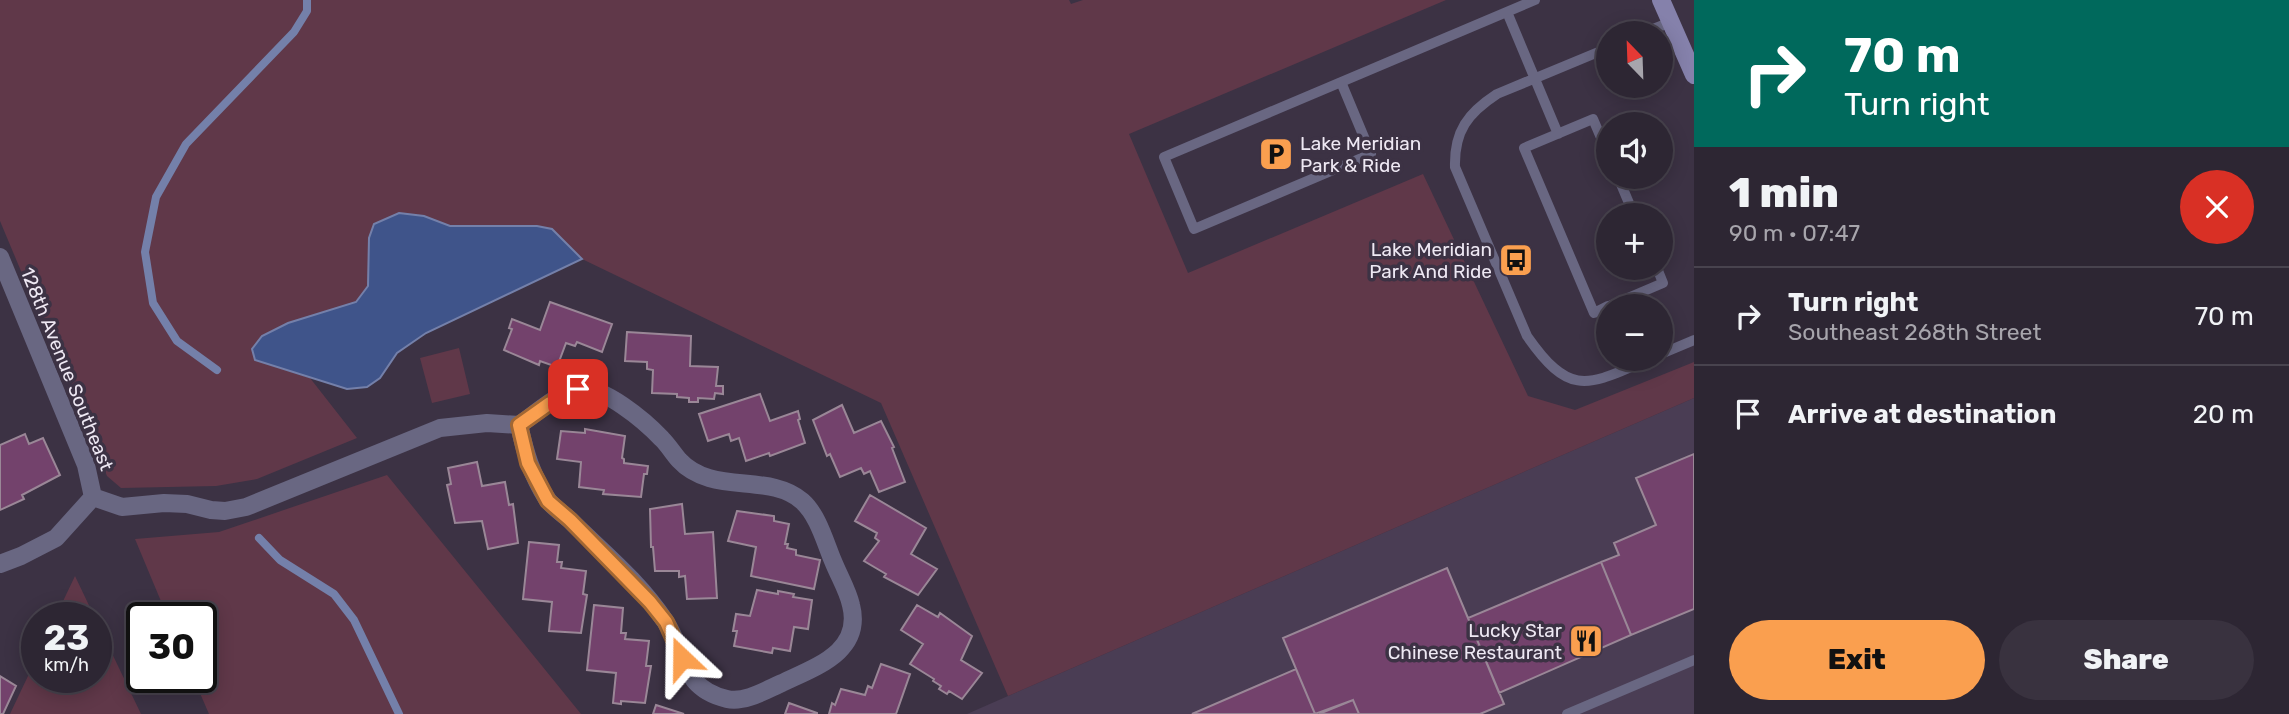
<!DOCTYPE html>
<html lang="en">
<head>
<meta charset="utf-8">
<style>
  body { margin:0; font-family:Rubik,sans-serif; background:#39323f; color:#f1f3f6; height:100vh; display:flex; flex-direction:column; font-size:26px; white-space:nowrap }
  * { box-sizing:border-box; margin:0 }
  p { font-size:23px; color:#a7a5ac }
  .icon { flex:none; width:38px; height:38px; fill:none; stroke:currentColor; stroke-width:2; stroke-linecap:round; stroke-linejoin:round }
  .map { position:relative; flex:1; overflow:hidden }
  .panel { display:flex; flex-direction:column; background:#2d2633; width:595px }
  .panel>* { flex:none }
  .guide { background:#00695c; color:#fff; overflow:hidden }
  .needle { width:46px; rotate:337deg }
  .buttons { position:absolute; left:1596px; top:21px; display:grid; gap:14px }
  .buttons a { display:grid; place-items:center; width:77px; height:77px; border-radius:50%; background:#2d2633; box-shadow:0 4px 18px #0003,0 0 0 2px #48434e; font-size:35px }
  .speed { position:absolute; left:21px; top:602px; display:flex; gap:14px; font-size:35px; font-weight:700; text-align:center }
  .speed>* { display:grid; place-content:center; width:91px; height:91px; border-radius:50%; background:#2d2633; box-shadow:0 4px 18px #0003,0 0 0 2px #48434e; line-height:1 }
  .speed small { font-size:18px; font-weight:400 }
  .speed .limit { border:4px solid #111; border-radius:10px; background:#fff; color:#111 }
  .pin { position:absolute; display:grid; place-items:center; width:60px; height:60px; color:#fff; margin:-30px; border-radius:14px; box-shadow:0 4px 10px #0006 }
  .me { position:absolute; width:77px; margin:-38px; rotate:337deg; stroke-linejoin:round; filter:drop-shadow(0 0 5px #0008) }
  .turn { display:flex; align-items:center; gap:24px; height:147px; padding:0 35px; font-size:32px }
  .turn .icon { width:91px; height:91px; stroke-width:2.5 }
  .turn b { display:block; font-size:49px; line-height:60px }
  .round { display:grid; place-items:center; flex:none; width:74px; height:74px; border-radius:37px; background:#39323f }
  .overview { display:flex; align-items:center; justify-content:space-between; height:119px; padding:0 35px }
  h1 { font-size:42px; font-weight:800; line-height:52px }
  .button { display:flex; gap:14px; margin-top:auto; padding:14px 35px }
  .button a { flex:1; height:80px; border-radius:42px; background:#fa9f4f; color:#111; font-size:28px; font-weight:800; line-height:80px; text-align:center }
  .button a+a { background:#39323f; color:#f1f3f6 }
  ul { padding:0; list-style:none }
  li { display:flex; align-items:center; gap:21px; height:98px; padding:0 35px; border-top:2px solid #48434e }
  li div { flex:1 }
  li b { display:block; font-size:26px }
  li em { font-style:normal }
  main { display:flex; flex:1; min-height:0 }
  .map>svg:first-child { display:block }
</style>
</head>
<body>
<main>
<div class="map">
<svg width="1694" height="714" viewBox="0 0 1694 714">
  <rect width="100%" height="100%" fill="#3c3244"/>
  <!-- built -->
  <path fill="#4a3d54" d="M1694,398V714H967L1008,696Z"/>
  <!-- green -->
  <path fill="#603849" d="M0,0H1069L1071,4L1083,0H1446L1129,134L1188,273L1423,174L1528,396L1575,410L1694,362V398L1008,696L881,403L582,259L552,229L537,226H450L424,216L369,238L368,286L356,302L288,324L255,360L310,378L357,438L257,479L216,486L121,488L107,476L0,221Z
    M459,348L470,394L432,403L420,358Z
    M387,475L581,714H209L193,677H201V618H168L135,539L219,532Z
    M75,576L95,618H55Z
    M96,620L141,714H10L37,657V677H96Z"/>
  <!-- water -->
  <path fill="#3f548a" stroke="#7480aa" stroke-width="2" d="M399,213L424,216L450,226H537L552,229L582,259L426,333L397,353L380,378L367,387L347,389L255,360L252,349L262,336L288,323L356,302L368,286L369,238L374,224Z"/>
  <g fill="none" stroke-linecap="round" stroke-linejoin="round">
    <!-- stream -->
    <path stroke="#7480aa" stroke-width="8" d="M217,370L177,341L153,303L145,252L156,197L186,144L294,32L307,11V0
      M259,538L280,560L334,594L354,620L399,714"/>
  </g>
  <!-- building -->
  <path fill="#73426c" stroke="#9a8797" stroke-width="2" d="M550,302L612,324L602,352L577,342L575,346L566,343L557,367L540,361L539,365L504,350L512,329L509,328L512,319L540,330Z
    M627,332L691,336L690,366L718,367L716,386H723V394L715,393L714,399L698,398V402H689V398L677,397V394L652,393L653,370L647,369V362L625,361Z
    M760,394L770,421L798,411L800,419L798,420L805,443L770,456L769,453L746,461L739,438L731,441L729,434L708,441L699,414Z
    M842,405L854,433L881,421L894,447L892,448L905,482L879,492L870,471L864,474L861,468L840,477L830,454L827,456L813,420Z
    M585,429L625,436L622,458L624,459V463L648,466L647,474H644L641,497L603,494L604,490L579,487L581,462L557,459L561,431L585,433Z
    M25,434L29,444L43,438L60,475L22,495L24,499L0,510V445Z
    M1694,454V609L1631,635L1601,562L1619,555L1614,543L1656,525L1636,478Z
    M477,462L482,486L505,482L509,505L513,504L518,543L488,549L482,521L455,523L447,485L451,484L448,468Z
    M870,495L926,528L911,554L937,569L918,595L884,577L886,574L864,561L879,541L875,538L877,533L855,521Z
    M682,504L685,534L713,532L717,598L687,599L685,576L679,577V571H655L653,547H651L650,509Z
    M737,511L774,516V521L789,524L785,544H788L787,548L796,550V555L820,560L814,589L751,576L756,547L728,541Z
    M529,542L559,545L557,562H562L561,568L586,571L583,594L587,595L581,633L549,631L552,602L523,599Z
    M1601,562L1631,635L1499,693L1468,618Z
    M1447,568L1504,704L1480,714H1359L1353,700L1315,714L1283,638Z
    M757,590L778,594V591L794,594L793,597L812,600L808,629L794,627L790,651L773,648L772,653L734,646L737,631H733L736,614L750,616Z
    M594,605L623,608L621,633H626L625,639L649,641L646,666H651L645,703L621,701V704L613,703L616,673L587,670Z
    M917,605L938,617L940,613L972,636L961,660L982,673L962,699L949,691L947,694L939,689L941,686L933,681L934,679L910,664L923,644L901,630Z
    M881,664L910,674L896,714H829L832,703L835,705L841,689L865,695L868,686L872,688Z
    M1296,669L1315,714H1192Z
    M0,676L16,686L3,714H0Z
    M1353,700L1359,714H1319Z
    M789,703L817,713V714H785Z
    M656,705L684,714H653Z"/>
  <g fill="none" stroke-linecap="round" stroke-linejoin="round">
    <!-- lane -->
    <path stroke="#696782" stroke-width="10" d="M1507,12L1558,134
      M1643,33L1671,22
      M1608,48L1497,94C1468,113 1454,131 1455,167L1527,336C1571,399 1588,385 1650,359
      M1341,82L1371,154L1194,229L1164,157L1535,0
      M1608,154L1593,119L1524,148L1594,313L1608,306
      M1618,177L1634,215
      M1609,306L1663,283L1657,268
      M1661,354L1694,340
      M1567,714L1694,660"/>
    <!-- street -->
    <path stroke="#696782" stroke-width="18" d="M0,257L86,465L93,497
      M0,564L21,556L56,538L93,497L122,507L164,503L187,504L211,510L225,511L246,507L440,428L487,423L519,425C535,414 559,393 577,389C602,384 646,422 662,439C668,445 673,453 679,460C712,496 769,472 802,501C818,515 825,542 833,561C839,576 848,591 851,605C863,652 815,667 782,683C766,690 745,703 727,699C680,688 687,653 665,621C641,584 605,554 574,524C566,515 554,509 547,499C532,476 525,452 519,425"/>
    <!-- secondary -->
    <path stroke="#8581ab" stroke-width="18" d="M1661,0L1694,75"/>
  </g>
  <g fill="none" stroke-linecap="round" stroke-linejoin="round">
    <!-- route casing -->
    <g stroke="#a26733" stroke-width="18">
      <path id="route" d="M578,389L550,403L519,425L528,463L548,501L570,520L650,602L666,622L682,658"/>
    </g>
    <!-- route -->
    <use href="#route" stroke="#fa9f4f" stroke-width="12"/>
  </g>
  <!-- icons -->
  <defs>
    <g id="parking-square" transform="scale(1.75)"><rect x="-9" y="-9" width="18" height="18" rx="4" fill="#fa9f4f" stroke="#3c3244"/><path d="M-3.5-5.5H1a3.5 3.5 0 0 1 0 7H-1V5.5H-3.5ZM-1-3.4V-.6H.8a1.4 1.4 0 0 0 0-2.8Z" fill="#111"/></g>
    <g id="bus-square" transform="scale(1.75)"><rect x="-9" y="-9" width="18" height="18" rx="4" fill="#fa9f4f" stroke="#3c3244"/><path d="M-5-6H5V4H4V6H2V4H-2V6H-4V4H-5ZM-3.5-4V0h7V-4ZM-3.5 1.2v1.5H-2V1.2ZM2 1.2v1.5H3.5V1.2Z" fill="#111"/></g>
    <g id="restaurant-square" transform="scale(1.75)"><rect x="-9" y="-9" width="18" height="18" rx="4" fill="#fa9f4f" stroke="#3c3244"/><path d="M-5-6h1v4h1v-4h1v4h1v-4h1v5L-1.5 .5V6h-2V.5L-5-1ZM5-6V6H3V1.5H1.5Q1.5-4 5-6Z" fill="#111"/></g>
  </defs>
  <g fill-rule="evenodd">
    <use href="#parking-square" x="1276" y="154"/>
    <use href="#bus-square" x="1516" y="260"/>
    <use href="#restaurant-square" x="1586" y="641"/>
  </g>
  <g text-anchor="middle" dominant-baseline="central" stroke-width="7" stroke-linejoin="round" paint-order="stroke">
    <!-- poi labels -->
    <g font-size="19" fill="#eee8f3" stroke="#3c3244" text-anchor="end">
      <text x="1300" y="143" text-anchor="start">Lake Meridian<tspan x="1300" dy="22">Park &amp; Ride</tspan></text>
      <text x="1492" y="249">Lake Meridian<tspan x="1492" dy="22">Park And Ride</tspan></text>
      <text x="1562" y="630">Lucky Star<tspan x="1562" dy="22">Chinese Restaurant</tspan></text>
    </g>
    <!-- street labels -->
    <g font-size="19" fill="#eee8f3" stroke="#3c3244">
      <text transform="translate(67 369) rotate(68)">128th Avenue Southeast</text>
    </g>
  </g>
</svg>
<div class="buttons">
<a><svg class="needle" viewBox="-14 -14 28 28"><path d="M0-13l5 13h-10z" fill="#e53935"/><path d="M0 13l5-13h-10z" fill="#a7a5ac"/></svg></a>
<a><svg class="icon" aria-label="sound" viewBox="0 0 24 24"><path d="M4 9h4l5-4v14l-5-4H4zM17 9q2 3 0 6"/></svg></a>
<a>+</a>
<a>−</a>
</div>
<div class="speed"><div>23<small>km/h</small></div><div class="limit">30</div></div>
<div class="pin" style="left:578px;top:389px;background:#d93025"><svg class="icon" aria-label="arrive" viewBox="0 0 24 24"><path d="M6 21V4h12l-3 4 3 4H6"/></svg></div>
<svg class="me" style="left:682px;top:658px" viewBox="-20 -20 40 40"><path d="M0-17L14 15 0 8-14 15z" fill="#fa9f4f" stroke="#fff" stroke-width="4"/></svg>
</div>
<section class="panel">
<div class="guide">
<div class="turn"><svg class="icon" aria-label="right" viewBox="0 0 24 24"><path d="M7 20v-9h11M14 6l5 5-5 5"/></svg><div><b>70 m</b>Turn right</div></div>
</div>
<div class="overview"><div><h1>1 min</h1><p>90 m · 07:47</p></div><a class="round" style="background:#d93025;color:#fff"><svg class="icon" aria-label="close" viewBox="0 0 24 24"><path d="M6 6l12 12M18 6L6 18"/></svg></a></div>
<ul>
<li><svg class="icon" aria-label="right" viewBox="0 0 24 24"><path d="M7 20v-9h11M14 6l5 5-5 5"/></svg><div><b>Turn right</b><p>Southeast 268th Street</p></div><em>70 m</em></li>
<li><svg class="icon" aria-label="arrive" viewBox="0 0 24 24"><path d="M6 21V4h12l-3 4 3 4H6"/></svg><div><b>Arrive at destination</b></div><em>20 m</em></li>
</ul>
<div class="button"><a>Exit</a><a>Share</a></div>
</section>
</main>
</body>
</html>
